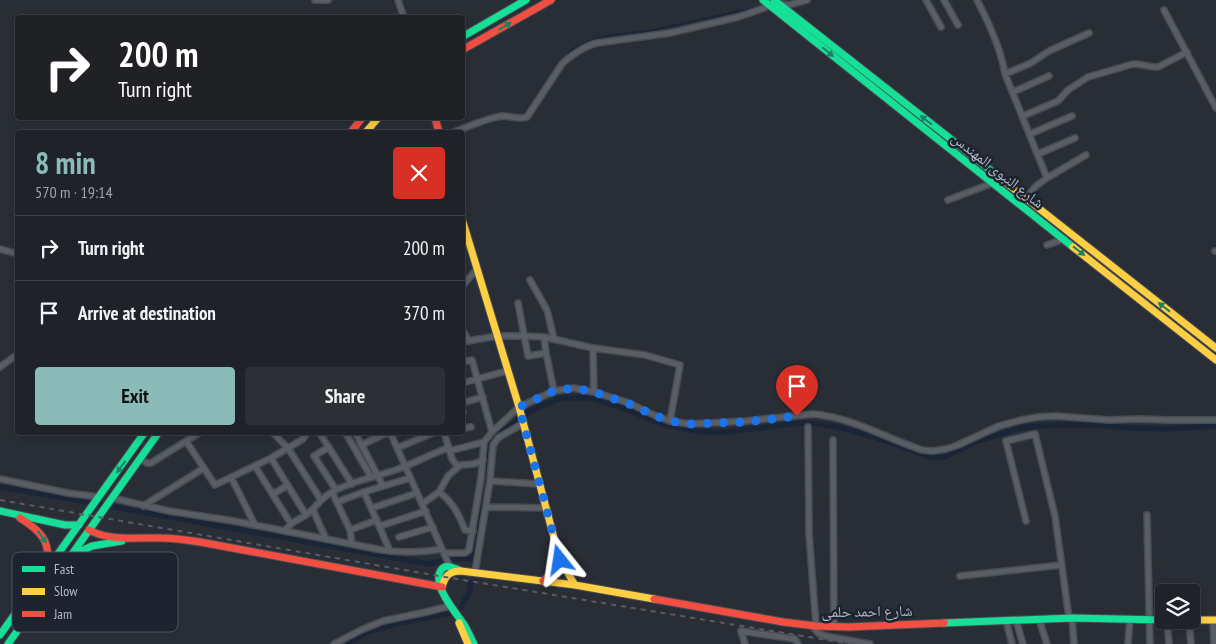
<!DOCTYPE html>
<html lang="en">
<head>
<meta charset="utf-8">
<style>
  body { margin:0; font-family:"PT Sans Narrow","Noto Naskh Arabic",sans-serif; background:#2c2f34; color:#f1f3f6; height:100vh; display:flex; flex-direction:column; font-size:19px; white-space:nowrap }
  * { box-sizing:border-box; margin:0 }
  p { font-size:16px; color:#a1a4a8 }
  .icon { flex:none; width:28px; height:28px; fill:none; stroke:currentColor; stroke-width:2; stroke-linecap:round; stroke-linejoin:round }
  .map { position:relative; flex:1; overflow:hidden }
  .panel { position:absolute; left:15px; top:130px; width:450px; height:305px; display:flex; flex-direction:column; background:#1f2228; border-radius:5px; box-shadow:0 2px 8px #0003,0 0 0 1px #3c3f45 }
  .panel>* { flex:none }
  .hud { position:absolute; left:15px; top:15px; width:450px; height:105px; border-radius:5px; box-shadow:0 2px 8px #0003,0 0 0 1px #3c3f45; background:#202124; color:#fff; overflow:hidden }
  .buttons { position:absolute; left:1155px; top:584px; display:grid; gap:10px }
  .buttons a { display:grid; place-items:center; width:45px; height:45px; border-radius:5px; background:#1f2228; box-shadow:0 2px 8px #0003,0 0 0 1px #3c3f45; font-size:25px }
  .pin { position:absolute; display:grid; place-items:center; width:42px; height:42px; color:#fff; margin:-51px -21px; border-radius:50% 50% 50% 0; rotate:-45deg; box-shadow:0 0 5px #0007 }
  .pin .icon { rotate:45deg }
  .me { position:absolute; width:55px; margin:-28px; rotate:345deg; stroke-linejoin:round; filter:drop-shadow(0 0 4px #0008) }
  .turn { display:flex; align-items:center; gap:18px; height:105px; padding:0 20px; font-size:22px }
  .turn .icon { width:65px; height:65px; stroke-width:2.5 }
  .turn b { display:block; font-size:35px; line-height:42px }
  .round { display:grid; place-items:center; flex:none; width:52px; height:52px; border-radius:5px; background:#2c2f34 }
  .headline { display:flex; align-items:center; justify-content:space-between; height:85px; padding:0 20px }
  h1 { font-size:30px; font-weight:600; line-height:38px; color:#8bbbb9 }
  .cta { display:flex; gap:10px; margin-top:auto; padding:10px 20px }
  .cta a { flex:1; height:58px; border-radius:5px; background:#8bbbb9; color:#111; font-size:20px; font-weight:600; line-height:58px; text-align:center }
  .cta a+a { background:#2c2f34; color:#f1f3f6 }
  ul { padding:0; list-style:none }
  li { display:flex; align-items:center; gap:15px; height:65px; padding:0 20px; border-top:1px solid #3c3f45 }
  li div { flex:1 }
  li b { display:block; font-size:19px }
  li em { font-style:normal }
  .map>svg:first-child { display:block }
</style>
</head>
<body>
<div class="map">
<svg width="1216" height="644" viewBox="0 0 1216 644">
  <rect width="100%" height="100%" fill="#292e36"/>
  <g fill="none" stroke-linecap="round" stroke-linejoin="round">
    <!-- stream -->
    <path stroke="#1a2538" stroke-width="2" d="M568,55L571,50L592,40L611,35L648,31L754,8"/>
    <!-- canal -->
    <path stroke="#1a2538" stroke-width="5.5" d="M489,466L491,440L512,425L522,416L543,405L562,398H591L620,407L665,425L702,432H727L801,423L818,424L842,428L871,436L933,458L945,457L975,442L1024,427L1059,425H1093L1131,428L1167,429L1216,426
      M0,487L59,497L429,564L452,559H473L476,540L484,504
      M461,607L469,593L471,583
      M348,644L367,632L395,624L450,613"/>
    <!-- street casing -->
    <g stroke="#474b53" stroke-width="8">
      <path id="street" d="M315,0H328
        M398,0L404,18
        M926,0L941,27
        M944,0L958,25
        M977,0C989,23 1001,49 1005,74L1047,178L1036,186L1025,199
        M782,4L789,5L807,0
        M1164,10L1216,108
        M1005,74L1031,63L1049,51L1089,33
        M1013,92L1049,76
        M1023,116L1058,101L1068,90L1088,77L1133,64C1142,63 1150,68 1158,67L1187,52
        M454,132C468,127 489,117 503,116C511,116 519,120 527,117L562,64C569,57 586,45 597,43L670,33L738,17L764,8L769,5
        M1030,134L1072,116
        M1038,154L1075,138
        M1047,178L1086,155
        M948,200L993,183
        M1047,245L1064,239
        M0,249L18,254
        M1215,251H1216
        M530,280L547,310L554,339
        M462,284H464L477,269
        M518,303L528,356L546,353
        M462,329L469,341
        M544,337L593,348L645,355L680,365L670,421
        M462,342L497,336H525L544,337L546,353L554,391L574,388L594,392L629,403L656,416L670,421L690,424L746,421L813,414C851,417 886,438 922,450L933,451L946,449L958,445L999,426L1021,420L1038,417L1056,416L1109,420L1139,419L1169,420H1216
        M593,348L594,392
        M462,362L472,360L492,432
        M0,367L18,354
        M462,383L507,371
        M462,403L483,397
        M462,412H463
        M808,427L809,533L816,626
        M462,428L471,427
        M272,432L288,448L303,439L308,432
        M319,432L352,484
        M345,432L371,477
        M355,432L383,486
        M390,432L450,567
        M444,432L452,459L458,467L461,465L474,464L483,460
        M833,440L834,627
        M186,441L215,485L271,458L288,448L321,500
        M361,445L389,432
        M329,447L314,456L336,490
        M397,448L435,432
        M449,451L484,442
        M271,458L306,515C315,509 320,499 329,494C350,481 376,477 398,469C415,463 431,454 448,448
        M140,459L147,463H151L199,433
        M255,466L291,524
        M231,477L255,525
        M0,479L68,493L99,497
        M490,481L539,484
        M332,492L350,530L352,544
        M364,492L390,551
        M439,492L448,476L458,467
        M273,494L288,485
        M112,498L169,511L234,521L382,550C402,553 421,553 442,549
        M337,502L364,492L410,478
        M422,504L439,492C453,502 459,515 465,530L473,531
        M143,506L204,468
        M487,507L547,508
        M372,508L417,493
        M313,510L326,539
        M1147,515L1150,644
        M1026,521L1006,441L1035,434L1055,516L1069,618
        M380,526L426,511
        M350,530L377,520
        M284,531L292,523L306,515
        M399,537L433,527
        M444,553H465L469,550L481,478L484,442L492,432L519,407L554,391
        M475,572L490,481L493,445L498,438L503,435L524,423
        M960,576L1061,565
        M1072,618L1074,644
        M1039,619L1047,644
        M1006,620L1012,644
        M1016,620L1023,644
        M1167,620L1169,644
        M1189,620L1191,644
        M1213,620L1214,644
        M812,626L818,633L825,636L870,644
        M334,644L361,630L383,621L426,612L450,606
        M745,644L741,631L795,639L798,644
        M1128,644L1130,619"/>
    </g>
    <!-- fast casing -->
    <g stroke="#474b53" stroke-width="9">
      <path id="fast" d="M763,0L1073,247
        M774,0L994,173
        M462,37L526,0
        M0,511L65,525H79
        M73,555L92,546L122,541
        M459,570C453,568 446,563 441,570C431,585 457,614 465,626C468,632 471,638 474,644
        M944,623L1072,618L1164,620
        M0,635L145,432
        M8,644L159,432"/>
    </g>
    <!-- slow casing -->
    <g stroke="#474b53" stroke-width="9">
      <path id="slow" d="M366,132L378,118
        M994,173L1216,348
        M462,219L519,407L560,560L575,585
        M1073,247L1216,360
        M442,587C445,576 449,571 461,571L575,585L654,599
        M1176,620H1216
        M459,623L468,644"/>
    </g>
    <!-- jam casing -->
    <g stroke="#474b53" stroke-width="9">
      <path id="jam" d="M462,50L551,0
        M435,118L439,132
        M351,132L362,118
        M20,518C41,531 51,541 47,567
        M89,530C112,542 136,537 161,538C174,538 187,540 200,542L442,587
        M543,581L553,572L560,560
        M654,599L783,622L816,626L849,627L944,623"/>
    </g>
    <!-- street -->
    <use href="#street" stroke="#595d64" stroke-width="5"/>
    <!-- fast -->
    <use href="#fast" stroke="#16e098" stroke-width="7"/>
    <!-- slow -->
    <use href="#slow" stroke="#ffcf43" stroke-width="7"/>
    <!-- jam -->
    <use href="#jam" stroke="#f24e42" stroke-width="7"/>
    <!-- rail -->
    <path stroke="#585b62" stroke-width="2" stroke-dasharray="5 5" stroke-linecap="butt" d="M0,500L439,576L851,644"/>
  </g>
  <!-- one-way arrows -->
  <defs><path id="oneway-solid" d="M-6-.8H1V-3.2L6.5 0L1 3.2V.8H-6Z" transform="scale(1.25)"/></defs>
  <g fill="#1a8264">
    <use href="#oneway-solid" transform="translate(505 26) rotate(-30)"/>
    <use href="#oneway-solid" transform="translate(828 52) rotate(39)"/>
    <use href="#oneway-solid" transform="translate(926 120) rotate(-142)"/>
    <use href="#oneway-solid" transform="translate(1079 251) rotate(38)"/>
    <use href="#oneway-solid" transform="translate(1164 307) rotate(-142)"/>
    <use href="#oneway-solid" transform="translate(121 467) rotate(126)"/>
    <use href="#oneway-solid" transform="translate(42 537) rotate(54)"/>
  </g>
  <g fill="none" stroke-linecap="round" stroke-linejoin="round">
    <!-- route -->
    <path stroke="#1a73e8" stroke-width="9" stroke-dasharray="0 16.2" d="M560,560L519,407L554,391L574,388L594,392L629,404L656,416L670,421L690,424L746,422L797,416"/>
  </g>
  <g text-anchor="middle" dominant-baseline="central" stroke-width="5" stroke-linejoin="round" paint-order="stroke">
    <!-- street labels -->
    <g font-size="15" fill="#b3bac7" stroke="#1d2430">
      <text transform="translate(998 170) rotate(38)">شارع النبوى المهندس</text>
      <text transform="translate(867 611) rotate(-1)">شارع احمد حلمى</text>
    </g>
  </g>
  <!-- legend -->
  <rect x="12" y="552" width="166" height="80" rx="8" fill="#1d2430" stroke="#4a515d" stroke-width="1"/>
  <rect x="22" y="566" width="23" height="6" fill="#16e098"/>
  <rect x="22" y="588" width="23" height="7" fill="#ffcf43"/>
  <rect x="22" y="611" width="23" height="6" fill="#f24e42"/>
  <g font-size="14" fill="#b3bac7">
    <text x="54" y="574">Fast</text>
    <text x="54" y="596">Slow</text>
    <text x="54" y="619">Jam</text>
  </g>
</svg>
<div class="buttons">
<a><svg class="icon" aria-label="layers" viewBox="0 0 24 24"><path d="M12 4l9 5-9 5-9-5zM3 14l9 5 9-5"/></svg></a>
</div>
<div class="pin" style="left:797px;top:416px;background:#d93025"><svg class="icon" aria-label="arrive" viewBox="0 0 24 24"><path d="M6 21V4h12l-3 4 3 4H6"/></svg></div>
<svg class="me" style="left:560px;top:560px" viewBox="-20 -20 40 40"><path d="M0-17L14 15 0 8-14 15z" fill="#1a73e8" stroke="#fff" stroke-width="4"/></svg>
<div class="hud">
<div class="turn"><svg class="icon" aria-label="right" viewBox="0 0 24 24"><path d="M7 20v-9h11M14 6l5 5-5 5"/></svg><div><b>200 m</b>Turn right</div></div>
</div>
<section class="panel">
<div class="headline"><div><h1>8 min</h1><p>570 m · 19:14</p></div><a class="round" style="background:#d93025;color:#fff"><svg class="icon" aria-label="close" viewBox="0 0 24 24"><path d="M6 6l12 12M18 6L6 18"/></svg></a></div>
<ul>
<li><svg class="icon" aria-label="right" viewBox="0 0 24 24"><path d="M7 20v-9h11M14 6l5 5-5 5"/></svg><div><b>Turn right</b></div><em>200 m</em></li>
<li><svg class="icon" aria-label="arrive" viewBox="0 0 24 24"><path d="M6 21V4h12l-3 4 3 4H6"/></svg><div><b>Arrive at destination</b></div><em>370 m</em></li>
</ul>
<div class="cta"><a>Exit</a><a>Share</a></div>
</section>
</div>
</body>
</html>
